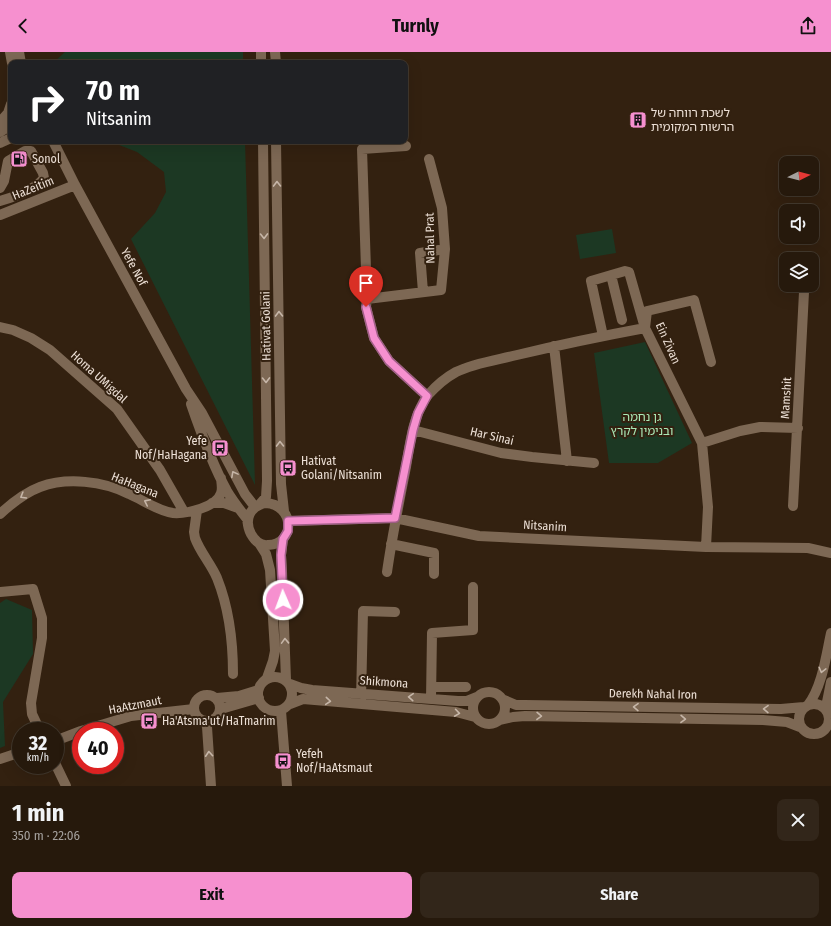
<!DOCTYPE html>
<html lang="en">
<head>
<meta charset="utf-8">
<style>
  body { margin:0; font-family:"Fira Sans Condensed","Noto Sans Hebrew",sans-serif; background:#32261a; color:#f1f3f6; height:100vh; display:flex; flex-direction:column; font-size:15px; white-space:nowrap }
  * { box-sizing:border-box; margin:0 }
  p { font-size:13px; color:#a4a09d }
  .icon { flex:none; width:22px; height:22px; fill:none; stroke:currentColor; stroke-width:2; stroke-linecap:round; stroke-linejoin:round }
  .map { position:relative; height:734px; overflow:hidden }
  .side { display:flex; flex-direction:column; background:#26190c; flex:1 }
  .side>* { flex:none }
  .hud { position:absolute; left:8px; top:8px; width:400px; height:84px; border-radius:8px; box-shadow:0 4px 16px #0002,0 0 0 1px #42382d; background:#202124; color:#fff; overflow:hidden }
  .needle { width:26px; rotate:84deg }
  .buttons { position:absolute; left:779px; top:104px; display:grid; gap:8px }
  .buttons a { display:grid; place-items:center; width:40px; height:40px; border-radius:8px; background:#26190c; box-shadow:0 4px 16px #0002,0 0 0 1px #42382d; font-size:20px }
  .speed { position:absolute; left:12px; top:670px; display:flex; gap:8px; font-size:20px; font-weight:700; text-align:center }
  .speed>* { display:grid; place-content:center; width:52px; height:52px; border-radius:50%; background:#26190c; box-shadow:0 4px 16px #0002,0 0 0 1px #42382d; line-height:1 }
  .speed small { font-size:10px; font-weight:400 }
  .speed .limit { border:6px solid #d22; background:#fff; color:#111 }
  .pin { position:absolute; display:grid; place-items:center; width:34px; height:34px; color:#fff; margin:-41px -17px; border-radius:50% 50% 50% 0; rotate:-45deg; box-shadow:0 0 4px #0007 }
  .pin .icon { rotate:45deg }
  .me { position:absolute; width:44px; margin:-22px; rotate:358deg; stroke-linejoin:round; filter:drop-shadow(0 0 3px #0008) }
  .turn { display:flex; align-items:center; gap:14px; height:84px; padding:0 12px; font-size:18px }
  .turn .icon { width:52px; height:52px; stroke-width:2.5 }
  .turn b { display:block; font-size:28px; line-height:34px }
  .round { display:grid; place-items:center; flex:none; width:42px; height:42px; border-radius:8px; background:#32261a }
  .summary { display:flex; align-items:center; justify-content:space-between; height:68px; padding:0 12px }
  h1 { font-size:24px; font-weight:700; line-height:30px }
  .action { display:flex; gap:8px; margin-top:auto; padding:8px 12px }
  .action a { flex:1; height:46px; border-radius:8px; background:#f690cf; color:#111; font-size:16px; font-weight:700; line-height:46px; text-align:center }
  .action a+a { background:#32261a; color:#f1f3f6 }
  header { display:flex; justify-content:space-between; align-items:center; height:52px; padding:0 12px; background:#f690cf; color:#111; font-size:18px; font-weight:700 }
  .map>svg:first-child { display:block }
</style>
</head>
<body>
<header><svg class="icon" aria-label="back" viewBox="0 0 24 24"><path d="M15 5l-7 7 7 7"/></svg>Turnly<svg class="icon" aria-label="share" viewBox="0 0 24 24"><path d="M12 15V3M7 8l5-5 5 5M5 13v7h14v-7"/></svg></header>
<div class="map">
<svg width="831" height="734" viewBox="0 0 831 734">
  <rect width="100%" height="100%" fill="#332110"/>
  <!-- green -->
  <path fill="#1c3823" d="M65,0H243V11H53Z
    M109,89H245L255,433L131,187L155,161L166,140L164,120L137,100Z
    M612,177L616,201L580,207L576,183Z
    M645,290L692,391L658,411H609L594,301Z
    M6,547L32,558L33,602L3,650L5,694L0,696V551Z"/>
  <g fill="none" stroke-linecap="round" stroke-linejoin="round">
    <!-- minor -->
    <path stroke="#7d6854" stroke-width="10" d="M10,0L12,11
      M19,0L21,11
      M261,0V11
      M275,0L276,11
      M0,70L8,61L11,52
      M0,80L11,73
      M53,89L75,133L186,337L202,361L245,442L255,455
      M276,89L281,432L284,459
      M0,91L11,86
      M0,136L4,129L8,109L25,99H31L43,121L44,126C35,138 14,145 0,149
      M0,163L75,133
      M611,223L622,268
      M423,240L420,201L445,197
      M367,247L362,97L406,94
      M0,275L13,278L31,286L50,298L117,357L160,418L184,460
      M554,294L567,409
      M427,344L389,309L374,286L366,255L367,247L441,238L445,197L442,156L429,107
      M191,352C201,381 212,412 227,439C233,449 240,458 247,467L248,473
      M413,378L501,401L532,405L594,411
      M702,391L740,379L760,375L798,376
      M212,451H224L238,456
      M265,451C295,452 296,493 268,493C261,494 255,489 251,482C244,468 249,455 265,451Z
      M260,452L266,445L267,429L263,89
      M793,454L804,240
      M197,458L194,480L195,486C200,500 211,512 217,526C229,556 233,590 233,622
      M0,462C12,451 24,441 40,435C67,425 103,429 129,442C143,448 158,459 173,461C187,462 217,455 221,441C223,436 221,430 221,426
      M288,469L395,466L479,484L706,495L808,496L831,501
      M283,487L281,503L282,519L286,628
      M259,491L266,502L270,518L275,599L273,609L267,626
      M391,492L434,501V522
      M706,495L708,455L702,391L645,276L647,259L694,248L711,310
      M387,520C392,485 399,450 406,415C410,391 413,363 428,343C436,334 445,326 456,320C474,311 497,308 517,303C559,293 602,284 645,276L629,220L625,219L591,229L603,284
      M0,540L33,537L42,566V586L31,651L32,662L40,679
      M258 642a17 17 0 1 1 34 0a17 17 0 1 1-34 0Z
      M290,632L301,636L312,638L458,649H467L477,645
      M432,635H466
      M473 656a16 16 0 1 1 32 0a16 16 0 1 1-32 0Z
      M194 656a13 13 0 1 1 26 0a13 13 0 1 1-26 0Z
      M217,646L239,644L258,638
      M431,647L432,581L473,578V535
      M502,647L516,653H525L781,657L804,655
      M361,648L363,559L395,560
      M799 667a15 15 0 1 1 30 0a15 15 0 1 1-30 0Z
      M290,652L303,647L456,660L475,665
      M808,653C822,635 826,604 831,581
      M221,657L259,646
      M281,659L287,734
      M828,662L827,650L831,630
      M500,668L513,665L525,664L763,668L787,670L800,675
      M205,669L207,675L211,734
      M81,679L131,664L194,657
      M55,689L81,679
      M0,707L21,700
      M55,711L66,734"/>
  </g>
  <!-- one-way arrows -->
  <defs><path id="oneway-chevron" d="M-2-3.5L2.5 0L-2 3.5" fill="none" stroke-width="1.6" stroke-linecap="round" stroke-linejoin="round"/></defs>
  <g stroke="#c6b6a8">
    <use href="#oneway-chevron" transform="translate(277 132) rotate(-91)"/>
    <use href="#oneway-chevron" transform="translate(264 184) rotate(89)"/>
    <use href="#oneway-chevron" transform="translate(279 262) rotate(-91)"/>
    <use href="#oneway-chevron" transform="translate(266 328) rotate(89)"/>
    <use href="#oneway-chevron" transform="translate(280 392) rotate(-91)"/>
    <use href="#oneway-chevron" transform="translate(234 422) rotate(-118)"/>
    <use href="#oneway-chevron" transform="translate(23 444) rotate(149)"/>
    <use href="#oneway-chevron" transform="translate(147 450) rotate(-154)"/>
    <use href="#oneway-chevron" transform="translate(285 589) rotate(-92)"/>
    <use href="#oneway-chevron" transform="translate(822 618) rotate(104)"/>
    <use href="#oneway-chevron" transform="translate(411 645) rotate(-176)"/>
    <use href="#oneway-chevron" transform="translate(328 649) rotate(5)"/>
    <use href="#oneway-chevron" transform="translate(636 655) rotate(-179)"/>
    <use href="#oneway-chevron" transform="translate(766 657) rotate(-179)"/>
    <use href="#oneway-chevron" transform="translate(457 661) rotate(8)"/>
    <use href="#oneway-chevron" transform="translate(539 664) rotate(1)"/>
    <use href="#oneway-chevron" transform="translate(683 667) rotate(1)"/>
    <use href="#oneway-chevron" transform="translate(209 702) rotate(-94)"/>
  </g>
  <g fill="none" stroke-linecap="round" stroke-linejoin="round">
    <!-- route casing -->
    <g stroke="#a05e87" stroke-width="10">
      <path id="route" d="M283,548L281,503L283,487L288,479V469L395,466L413,378L418,361L427,344L389,309L374,286L366,255"/>
    </g>
    <!-- route -->
    <use href="#route" stroke="#f690cf" stroke-width="7"/>
  </g>
  <!-- icons -->
  <defs>
    <g id="building-square" transform="scale(0.9)"><rect x="-9" y="-9" width="18" height="18" rx="4" fill="#f690cf" stroke="#332110"/><path d="M-4-6H4V6H1V3H-1V6H-4ZM-2.5-4.3h1.7v1.8h-1.7ZM.8-4.3h1.7v1.8H.8ZM-2.5-1h1.7V.8h-1.7ZM.8-1h1.7V.8H.8Z" fill="#111"/></g>
    <g id="fuel-square" transform="scale(0.9)"><rect x="-9" y="-9" width="18" height="18" rx="4" fill="#f690cf" stroke="#332110"/><path d="M-5.5-6h7V0h2V4h1.3V-2.5L3-4.5l.8-.8L6-3V5H2.5V1h-1V6h-7ZM-4.2-4.7v3.2H.2V-4.7Z" fill="#111"/></g>
    <g id="bus-square" transform="scale(0.9)"><rect x="-9" y="-9" width="18" height="18" rx="4" fill="#f690cf" stroke="#332110"/><path d="M-5-6H5V4H4V6H2V4H-2V6H-4V4H-5ZM-3.5-4V0h7V-4ZM-3.5 1.2v1.5H-2V1.2ZM2 1.2v1.5H3.5V1.2Z" fill="#111"/></g>
  </defs>
  <g fill-rule="evenodd">
    <use href="#building-square" x="638" y="68"/>
    <use href="#fuel-square" x="19" y="107"/>
    <use href="#bus-square" x="220" y="396"/>
    <use href="#bus-square" x="288" y="416"/>
    <use href="#bus-square" x="149" y="669"/>
    <use href="#bus-square" x="283" y="709"/>
  </g>
  <g text-anchor="middle" dominant-baseline="central" stroke-width="4" stroke-linejoin="round" paint-order="stroke">
    <!-- poi labels -->
    <g font-size="12" fill="#ede0d6" stroke="#332110" text-anchor="start">
      <text x="651" y="61">לשכת רווחה של<tspan x="651" dy="14">הרשות המקומית</tspan></text>
      <text x="32" y="107">Sonol</text>
      <text x="207" y="389" text-anchor="end">Yefe<tspan x="207" dy="14">Nof/HaHagana</tspan></text>
      <text x="301" y="409">Hativat<tspan x="301" dy="14">Golani/Nitsanim</tspan></text>
      <text x="162" y="669">Ha'Atsma'ut/HaTmarim</text>
      <text x="296" y="702">Yefeh<tspan x="296" dy="14">Nof/HaAtsmaut</tspan></text>
    </g>
    <!-- street labels -->
    <g font-size="12" fill="#ede0d6" stroke="#332110">
      <text transform="translate(33 136) rotate(-22)">HaZeitim</text>
      <text transform="translate(430 186) rotate(-91)">Nahal Prat</text>
      <text transform="translate(134 215) rotate(61)">Yefe Nof</text>
      <text transform="translate(266 274) rotate(-91)">Hativat Golani</text>
      <text transform="translate(668 291) rotate(66)">Ein Zivan</text>
      <text transform="translate(99 325) rotate(42)">Homa UMigdal</text>
      <text transform="translate(786 346) rotate(-87)">Mamshit</text>
      <text transform="translate(492 384) rotate(13)">Har Sinai</text>
      <text transform="translate(135 433) rotate(22)">HaHagana</text>
      <text transform="translate(545 474) rotate(3)">Nitsanim</text>
      <text transform="translate(384 630) rotate(4)">Shikmona</text>
      <text transform="translate(653 642) rotate(1)">Derekh Nahal Iron</text>
      <text transform="translate(135 653) rotate(-11)">HaAtzmaut</text>
    </g>
    <!-- park labels -->
    <g font-size="12" fill="#aae9b7" stroke="#332110">
      <text x="642" y="365">גן נחמה<tspan x="642" dy="14">ובנימין לקרץ</tspan></text>
    </g>
  </g>
</svg>
<div class="buttons">
<a><svg class="needle" viewBox="-14 -14 28 28"><path d="M0-13l5 13h-10z" fill="#e53935"/><path d="M0 13l5-13h-10z" fill="#a4a09d"/></svg></a>
<a><svg class="icon" aria-label="sound" viewBox="0 0 24 24"><path d="M4 9h4l5-4v14l-5-4H4zM17 9q2 3 0 6"/></svg></a>
<a><svg class="icon" aria-label="layers" viewBox="0 0 24 24"><path d="M12 4l9 5-9 5-9-5zM3 14l9 5 9-5"/></svg></a>
</div>
<div class="speed"><div>32<small>km/h</small></div><div class="limit">40</div></div>
<div class="pin" style="left:366px;top:255px;background:#d93025"><svg class="icon" aria-label="arrive" viewBox="0 0 24 24"><path d="M6 21V4h12l-3 4 3 4H6"/></svg></div>
<svg class="me" style="left:283px;top:548px" viewBox="-20 -20 40 40"><circle r="17" fill="#f690cf" stroke="#fff" stroke-width="3"/><path d="M0-11L8 9 0 5-8 9z" fill="#fff"/></svg>
<div class="hud">
<div class="turn"><svg class="icon" aria-label="right" viewBox="0 0 24 24"><path d="M7 20v-9h11M14 6l5 5-5 5"/></svg><div><b>70 m</b>Nitsanim</div></div>
</div>
</div>
<section class="side">
<div class="summary"><div><h1>1 min</h1><p>350 m · 22:06</p></div><a class="round"><svg class="icon" aria-label="close" viewBox="0 0 24 24"><path d="M6 6l12 12M18 6L6 18"/></svg></a></div>
<div class="action"><a>Exit</a><a>Share</a></div>
</section>
</body>
</html>
